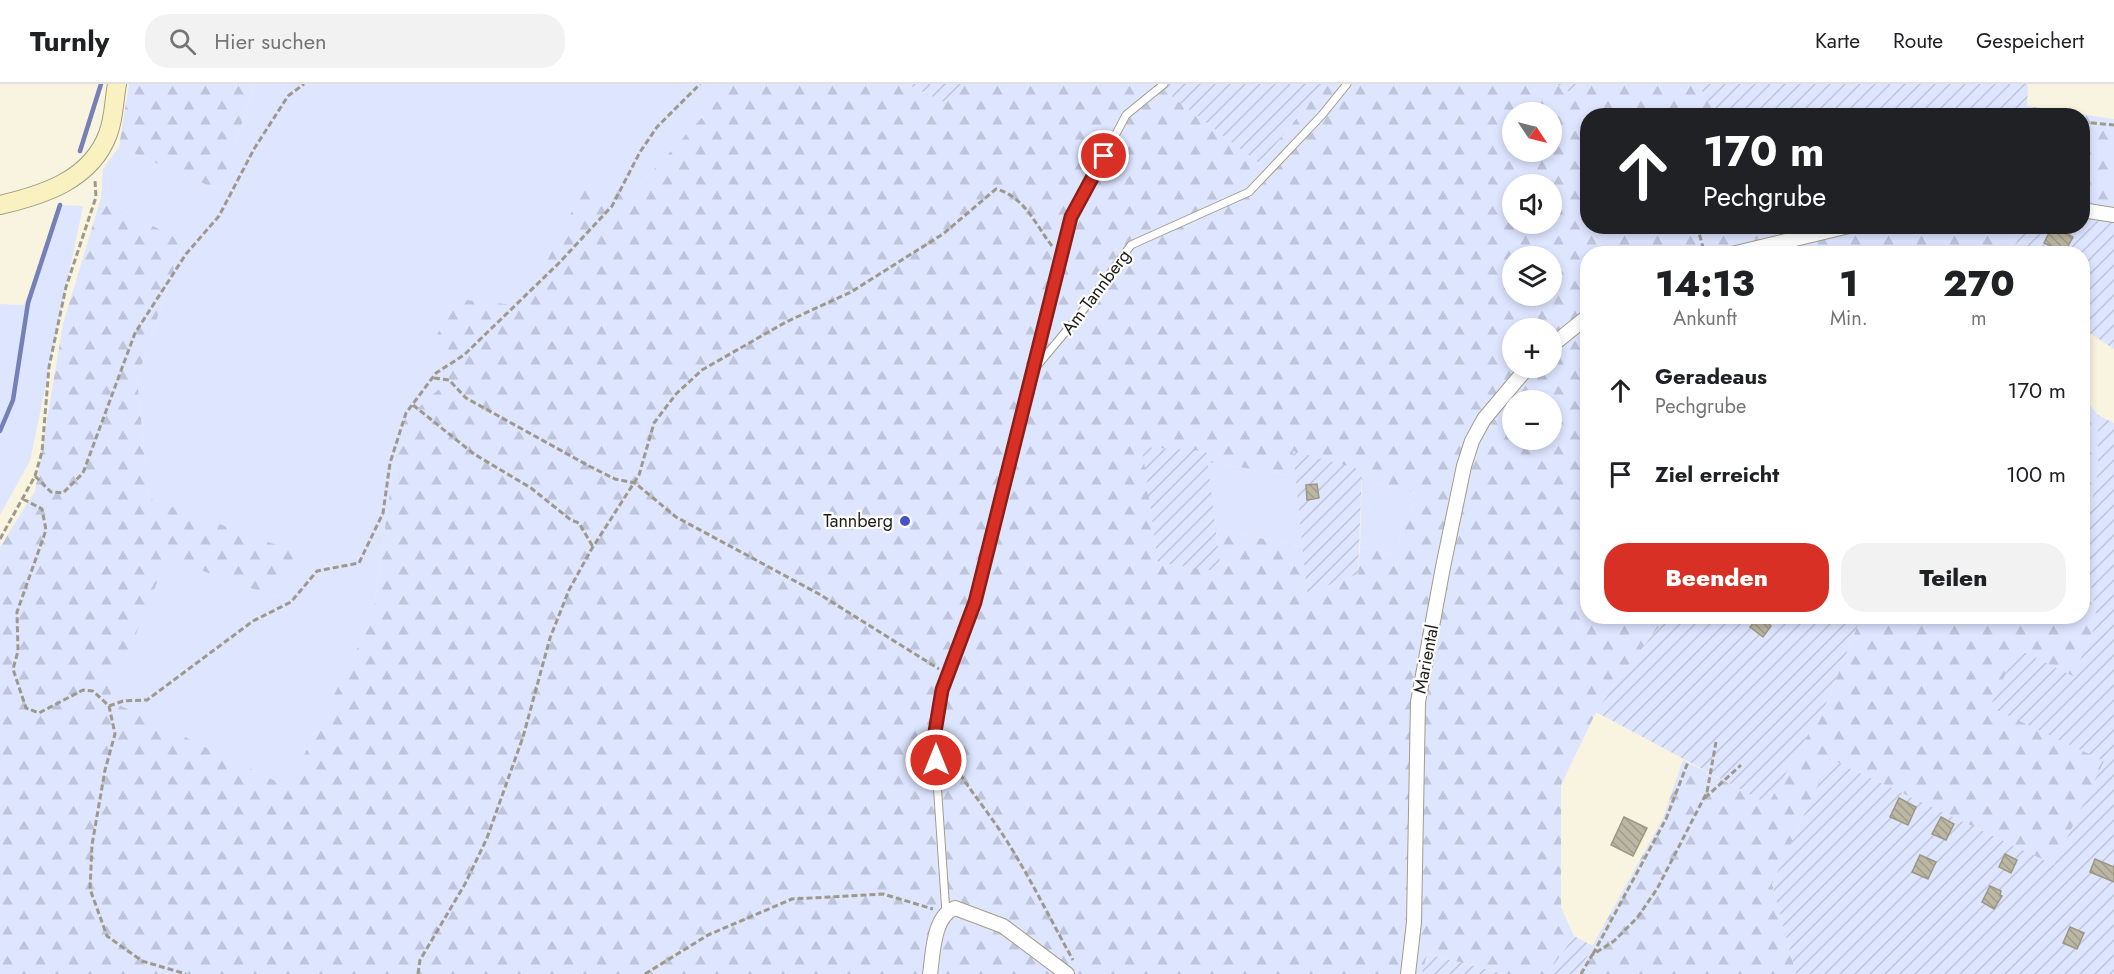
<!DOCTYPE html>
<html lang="de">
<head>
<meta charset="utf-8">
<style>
  body { margin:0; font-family:Jost,sans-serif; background:#f2f2f2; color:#202124; height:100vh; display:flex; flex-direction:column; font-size:22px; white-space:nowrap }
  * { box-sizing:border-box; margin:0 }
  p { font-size:20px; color:#757577 }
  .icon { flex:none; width:33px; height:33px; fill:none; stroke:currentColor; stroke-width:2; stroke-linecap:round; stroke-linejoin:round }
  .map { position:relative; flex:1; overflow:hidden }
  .panel { position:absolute; left:1580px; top:162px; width:510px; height:378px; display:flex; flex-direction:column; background:#fff; border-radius:24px; box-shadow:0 3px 9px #0003 }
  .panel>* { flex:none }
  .hud { position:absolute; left:1580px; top:24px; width:510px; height:126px; border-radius:24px; box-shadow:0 3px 9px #0003; background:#202124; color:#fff; overflow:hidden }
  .needle { width:39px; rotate:125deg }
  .tools { position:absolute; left:1502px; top:18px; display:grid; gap:12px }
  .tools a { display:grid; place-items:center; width:60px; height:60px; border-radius:50%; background:#fff; box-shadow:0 3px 9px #0003; font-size:30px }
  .pin { position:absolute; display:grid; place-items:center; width:51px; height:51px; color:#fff; margin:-26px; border:3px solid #fff; border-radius:50%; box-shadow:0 2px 6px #0007 }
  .me { position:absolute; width:66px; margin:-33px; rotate:0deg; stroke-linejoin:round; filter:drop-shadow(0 0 4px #0008) }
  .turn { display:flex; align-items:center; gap:21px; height:126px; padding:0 24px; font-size:27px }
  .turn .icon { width:78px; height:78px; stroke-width:2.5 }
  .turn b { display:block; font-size:42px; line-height:51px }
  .eta { display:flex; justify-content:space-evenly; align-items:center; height:102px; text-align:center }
  .eta b { font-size:36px; font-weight:800; line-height:42px }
  .action { display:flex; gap:12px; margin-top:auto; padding:12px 24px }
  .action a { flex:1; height:69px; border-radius:24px; background:#d93025; color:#fff; font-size:24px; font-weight:800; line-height:69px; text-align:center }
  .action a+a { background:#f2f2f2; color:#202124 }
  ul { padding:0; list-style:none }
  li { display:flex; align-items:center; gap:18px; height:84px; padding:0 24px }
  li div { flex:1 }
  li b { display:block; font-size:22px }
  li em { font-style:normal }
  header { display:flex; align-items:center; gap:36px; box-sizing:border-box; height:84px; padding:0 30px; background:#fff; border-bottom:2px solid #e0e0e0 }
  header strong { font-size:28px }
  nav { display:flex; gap:33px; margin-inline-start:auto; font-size:21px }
  .search { width:420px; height:54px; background:#f2f2f2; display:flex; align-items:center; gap:15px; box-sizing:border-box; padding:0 21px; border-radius:24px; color:#757577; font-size:22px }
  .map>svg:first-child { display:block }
</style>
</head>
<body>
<header>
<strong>Turnly</strong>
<div class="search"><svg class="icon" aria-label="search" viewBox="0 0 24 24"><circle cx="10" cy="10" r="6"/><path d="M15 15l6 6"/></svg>Hier suchen</div>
<nav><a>Karte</a><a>Route</a><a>Gespeichert</a></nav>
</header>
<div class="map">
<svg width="2114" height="890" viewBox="0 0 2114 890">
  <defs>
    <pattern id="forest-firs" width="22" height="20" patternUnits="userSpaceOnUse" patternTransform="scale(1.5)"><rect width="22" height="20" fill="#dee5ff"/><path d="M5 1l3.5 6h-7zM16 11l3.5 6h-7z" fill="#bec4da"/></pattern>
    <pattern id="garden-furrows" width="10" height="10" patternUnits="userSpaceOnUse" patternTransform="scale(1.5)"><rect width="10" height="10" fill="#dee5ff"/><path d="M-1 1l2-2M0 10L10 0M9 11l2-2" fill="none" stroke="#bec4da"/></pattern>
    <pattern id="building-back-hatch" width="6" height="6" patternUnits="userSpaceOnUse" patternTransform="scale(1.5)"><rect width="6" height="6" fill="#bcb7a3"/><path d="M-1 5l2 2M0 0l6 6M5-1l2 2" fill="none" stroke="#a19d8c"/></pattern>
  </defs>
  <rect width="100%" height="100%" fill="#f9f4df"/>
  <!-- grass -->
  <path fill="#dee5ff" d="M254,0H733L634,107L585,103L524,222L435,255L448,284L449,296L399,341L373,533L288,703L109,616L167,473L278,514L300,471L149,414L137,294L183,158L101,114L103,85L119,63L221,107Z
    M60,121L83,122L30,377L0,431V220L24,221Z
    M1207,378L1296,392L1303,463L1216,445Z
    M1362,396L1416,409L1412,426L1403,437L1396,471L1360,463Z"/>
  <!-- forest -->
  <path fill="url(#forest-firs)" fill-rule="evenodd" d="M129,0H254L221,107L119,63Z
    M733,0H907L944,18L962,0H1156L1260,80L1324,0H1556L1575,11L1583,0H1698L1717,31L1587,32V142L2013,143L2017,161L2027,169L1587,170V532L1667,533L1623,588L1596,628L1561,701V823L1574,852L1548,890H1505L1428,870L1422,890H0V463L35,407L63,240L101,114L183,158L137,294L149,414L301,470L278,514L167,474L109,616L288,703L373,533L399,341L449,296L448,284L435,255L455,215L524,222L585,102L634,107ZM1512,28H1551V68H1512ZM1512,100H1551V140H1512ZM1512,172H1551V212H1512ZM1512,244H1551V284H1512ZM1512,316H1551V356H1512ZM1206,367L1207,378L1296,392L1294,368L1362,386V396L1416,409L1412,426L1403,437L1396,471L1360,463L1358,490L1307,509L1303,463L1216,445L1221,488Z
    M2027,22L2114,35V139L2082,132V32H1989Z
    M2082,312L2098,331V387L2084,458L2097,538L2074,592L2105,676L2054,781L1830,675L1772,800L1796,890H1577L1663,734L1683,676L1768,719L1825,622L1861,533L2082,532Z"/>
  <!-- garden -->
  <path fill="url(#garden-furrows)" d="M907,0H962L944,18Z
    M1156,0H1324L1260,80Z
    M1556,0H1583L1575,11Z
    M1698,0H2028L2027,22L1989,31L1717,32Z
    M2082,132L2114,139V265L2082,244V170L2027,169L2017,161L2013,143L2082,142Z
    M2098,331L2114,339V890H1796L1772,800L1830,675L2054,781L2104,677L1990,623L2017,565L2073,592L2097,538L2084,458L2098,387Z
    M1142,363L1206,367L1221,488L1158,478Z
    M1293,367L1362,386L1358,490L1307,509Z
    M1667,533H1861L1825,622L1768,720L1596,628L1623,588Z
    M1574,852L1593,862L1577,890H1548Z
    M1427,870L1505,890H1422Z"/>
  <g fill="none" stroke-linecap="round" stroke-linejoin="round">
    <!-- stream -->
    <path stroke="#7581b6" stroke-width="4.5" d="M80,67L101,0
      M0,347L13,316L28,219L60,121"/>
  </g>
  <!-- building -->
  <path fill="url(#building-back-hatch)" stroke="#9c9784" stroke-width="1.5" d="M2052,143L2073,153L2064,169L2044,159Z
    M1317,400L1319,414L1307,416L1306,401Z
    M1760,532L1771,542L1763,553L1750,543Z
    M1899,714L1916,723L1908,741L1890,733Z
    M1624,733L1647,744L1633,772L1611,761Z
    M1941,733L1954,740L1946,756L1932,750Z
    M2005,770L2017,776L2011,789L1999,783Z
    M1920,771L1936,778L1928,795L1912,788Z
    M2095,775L2114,783V798L2090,788Z
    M1990,802L2001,807L2000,811L2002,812L1994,825L1982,818Z
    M2070,843L2084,849L2077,865L2063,859Z"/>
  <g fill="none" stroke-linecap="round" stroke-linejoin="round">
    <!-- lane casing -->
    <g stroke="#a19d89" stroke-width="9">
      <path id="lane" d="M1031,286L1072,133L1126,31L1164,0
        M946,829L934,654L942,606L975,518L1031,289L1078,233L1131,161L1249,108L1322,31L1347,0"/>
    </g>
    <!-- street casing -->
    <g stroke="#a19d89" stroke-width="16">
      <path id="street" d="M2082,126L2114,131
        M1732,170L1849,142
        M1551,262L1587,233
        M930,890C933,870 933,832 955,824L1003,842L1067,890
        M1408,890L1414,838L1418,618L1443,483L1464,382L1472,357L1484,335L1527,284"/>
    </g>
    <!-- secondary casing -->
    <g stroke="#a19d89" stroke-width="20">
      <path id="secondary" d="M0,121C43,111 91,96 108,50C114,35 114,16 117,0"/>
    </g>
    <!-- path -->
    <path stroke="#9e9a8b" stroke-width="3" stroke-dasharray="6 3" stroke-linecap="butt" d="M2082,38L2114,41
      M1697,142L1705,170
      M434,294L449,296L466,314L589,382L615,395L635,399L676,433L819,510L939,585
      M413,321L474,370L531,404L571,436L579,439L593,463
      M35,392L51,408L63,409L83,389L135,249L186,170L219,132L254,65L288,12L304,0
      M23,415L42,425L46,446L17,528L18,567L13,585L26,624L39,629L83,606L93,607L109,622L115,650L105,686L92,761L90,805L107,852L142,877L186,890
      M0,455L35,392L42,368L49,283L66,203L96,113L95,97
      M109,622L123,617L147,616L253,537L291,518L317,487L359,479L383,429L390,379L406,329L436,289L464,271L559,179L612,122L640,68L657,43L700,0
      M946,667C962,697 984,722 1003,751C1029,791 1050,835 1073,876
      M1705,714L1741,681
      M1593,870L1666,735L1688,678
      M418,890L420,876L465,800L487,754L523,653L550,554L569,506L591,466L639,391L654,339L676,310L702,286L786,238L851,208L943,150L996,105C1025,113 1035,140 1052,162
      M645,890L708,851L792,815L883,810L933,825
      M1581,890L1592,871L1614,857L1637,834L1657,805L1707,708L1716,658"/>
    <!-- lane -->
    <use href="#lane" stroke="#fff" stroke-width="7"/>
    <!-- street -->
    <use href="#street" stroke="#fff" stroke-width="14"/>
    <!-- secondary -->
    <use href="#secondary" stroke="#faf1c1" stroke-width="18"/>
  </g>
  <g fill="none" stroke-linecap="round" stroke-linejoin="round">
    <!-- route casing -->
    <g stroke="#8d1f18" stroke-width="15">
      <path id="route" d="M936,676L934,654L942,606L975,518L1071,133L1104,72"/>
    </g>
    <!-- route -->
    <use href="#route" stroke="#d93025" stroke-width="10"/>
  </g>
  <!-- markers -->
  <circle fill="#4551c5" stroke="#fff" stroke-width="2" cx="905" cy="437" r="6"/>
  <g text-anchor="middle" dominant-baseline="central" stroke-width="4.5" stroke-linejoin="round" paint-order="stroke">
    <!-- street labels -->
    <g font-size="18" fill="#201e17" stroke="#fff">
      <text transform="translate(1096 208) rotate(-53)">Am Tannberg</text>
      <text transform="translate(1426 575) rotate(-79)">Mariental</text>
    </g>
    <!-- poi labels -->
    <g font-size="18" fill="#201e17" stroke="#fff" text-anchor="end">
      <text x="893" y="437">Tannberg</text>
    </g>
  </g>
</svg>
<div class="tools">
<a><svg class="needle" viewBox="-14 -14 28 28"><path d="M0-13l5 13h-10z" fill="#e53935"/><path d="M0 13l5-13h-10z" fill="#757577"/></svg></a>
<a><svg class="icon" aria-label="sound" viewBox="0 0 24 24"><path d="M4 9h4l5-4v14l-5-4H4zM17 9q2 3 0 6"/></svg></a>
<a><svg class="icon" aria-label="layers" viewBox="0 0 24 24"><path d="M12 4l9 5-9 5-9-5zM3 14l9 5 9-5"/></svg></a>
<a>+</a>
<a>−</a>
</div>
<div class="pin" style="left:1104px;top:72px;background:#d93025"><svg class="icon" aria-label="arrive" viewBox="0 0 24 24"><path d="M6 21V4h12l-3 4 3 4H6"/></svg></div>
<svg class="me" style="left:936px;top:676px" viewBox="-20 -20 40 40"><circle r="17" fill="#d93025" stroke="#fff" stroke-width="3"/><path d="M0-11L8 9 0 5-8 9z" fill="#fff"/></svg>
<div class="hud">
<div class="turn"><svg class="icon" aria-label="ahead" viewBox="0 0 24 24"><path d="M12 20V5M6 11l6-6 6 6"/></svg><div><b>170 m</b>Pechgrube</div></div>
</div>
<section class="panel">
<div class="eta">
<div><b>14:13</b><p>Ankunft</p></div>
<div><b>1</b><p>Min.</p></div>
<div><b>270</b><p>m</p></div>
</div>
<ul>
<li><svg class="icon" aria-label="ahead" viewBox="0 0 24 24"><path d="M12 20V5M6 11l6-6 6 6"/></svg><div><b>Geradeaus</b><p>Pechgrube</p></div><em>170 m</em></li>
<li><svg class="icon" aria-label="arrive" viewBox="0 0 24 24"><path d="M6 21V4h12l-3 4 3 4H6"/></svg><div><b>Ziel erreicht</b></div><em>100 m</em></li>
</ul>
<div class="action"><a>Beenden</a><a>Teilen</a></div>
</section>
</div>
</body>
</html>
